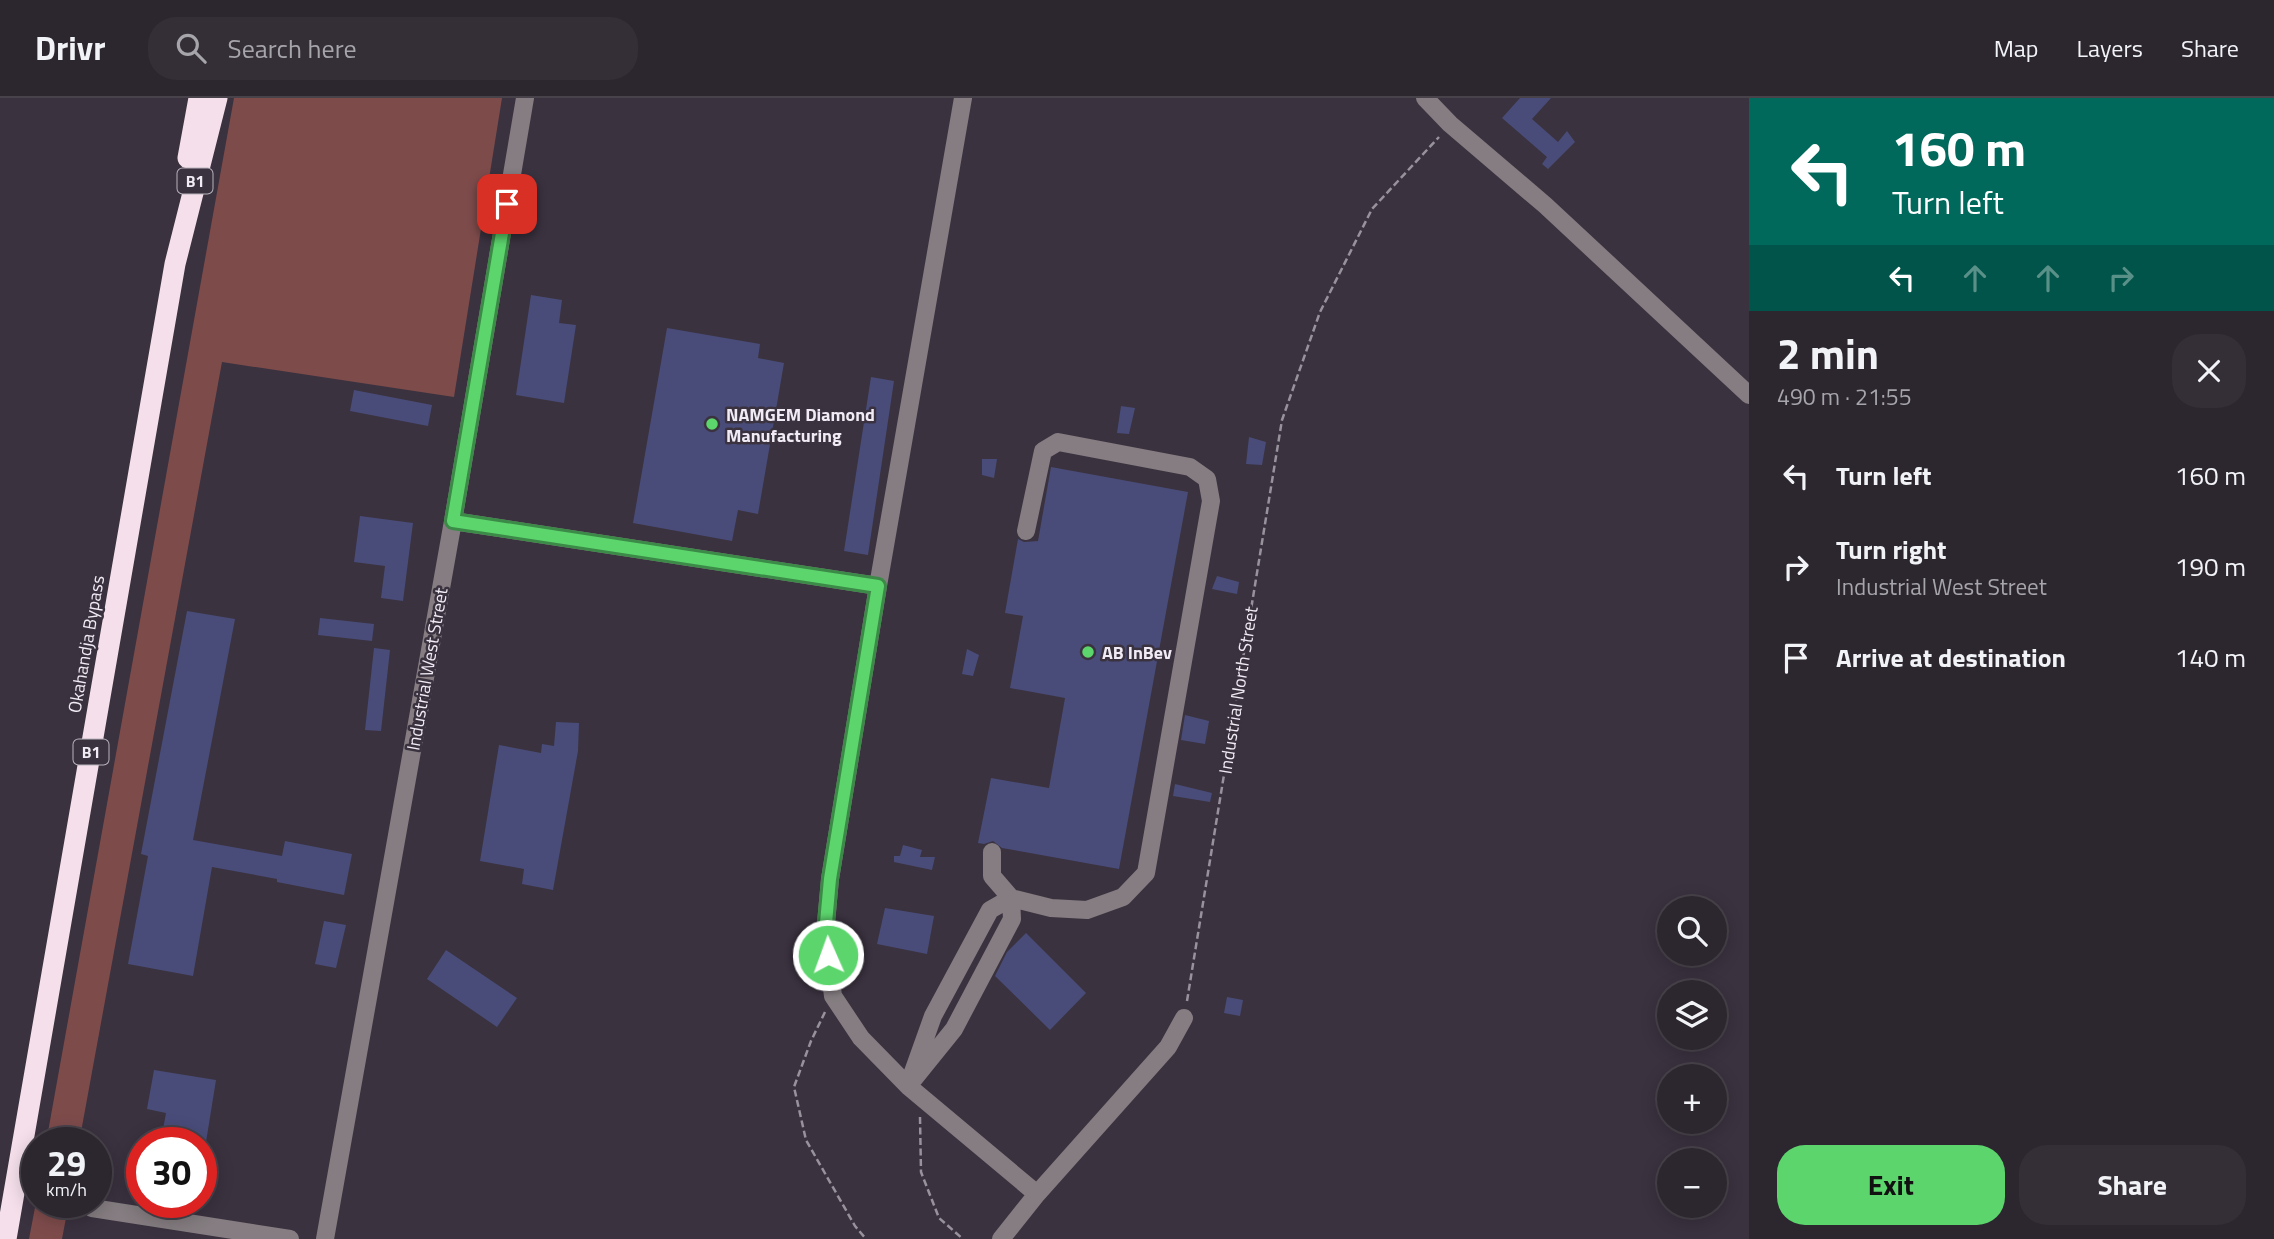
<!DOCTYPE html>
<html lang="en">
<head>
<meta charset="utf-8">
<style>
  body { margin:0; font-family:"Titillium Web",sans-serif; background:#342e37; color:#f1f3f6; height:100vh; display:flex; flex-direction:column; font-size:26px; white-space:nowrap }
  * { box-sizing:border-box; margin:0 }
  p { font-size:23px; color:#a6a5aa }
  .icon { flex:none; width:38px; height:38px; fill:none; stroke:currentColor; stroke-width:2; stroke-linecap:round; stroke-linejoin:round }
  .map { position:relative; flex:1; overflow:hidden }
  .details { display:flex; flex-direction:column; background:#2c262f; width:525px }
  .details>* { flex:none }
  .guide { background:#00695c; color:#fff; overflow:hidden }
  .buttons { position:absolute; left:1657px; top:798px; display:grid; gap:14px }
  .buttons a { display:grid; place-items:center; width:70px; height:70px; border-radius:50%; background:#2c262f; box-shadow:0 4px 18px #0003,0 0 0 2px #48434b; font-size:35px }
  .speed { position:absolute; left:21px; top:1029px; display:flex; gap:14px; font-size:35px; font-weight:700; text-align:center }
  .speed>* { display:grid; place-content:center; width:91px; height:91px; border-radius:50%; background:#2c262f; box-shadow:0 4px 18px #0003,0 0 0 2px #48434b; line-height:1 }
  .speed small { font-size:18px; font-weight:400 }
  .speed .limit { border:10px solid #d22; background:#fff; color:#111 }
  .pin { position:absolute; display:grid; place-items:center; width:60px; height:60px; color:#fff; margin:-30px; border-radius:14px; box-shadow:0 4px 10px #0006 }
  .me { position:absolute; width:77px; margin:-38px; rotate:358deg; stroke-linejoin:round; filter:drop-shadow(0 0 5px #0008) }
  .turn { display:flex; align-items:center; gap:24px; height:147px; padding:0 28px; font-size:32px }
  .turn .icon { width:91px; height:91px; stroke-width:2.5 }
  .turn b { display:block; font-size:49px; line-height:60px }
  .lanes { display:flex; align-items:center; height:66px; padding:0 28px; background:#0003; justify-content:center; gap:35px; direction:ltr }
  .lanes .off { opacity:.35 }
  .round { display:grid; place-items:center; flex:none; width:74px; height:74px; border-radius:28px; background:#342e37 }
  .head { display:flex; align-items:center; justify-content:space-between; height:119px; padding:0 28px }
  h1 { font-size:42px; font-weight:700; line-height:52px }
  .button { display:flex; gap:14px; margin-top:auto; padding:14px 28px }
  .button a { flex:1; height:80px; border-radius:28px; background:#5cd56d; color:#111; font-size:28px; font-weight:700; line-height:80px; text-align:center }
  .button a+a { background:#342e37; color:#f1f3f6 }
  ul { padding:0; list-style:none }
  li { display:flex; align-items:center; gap:21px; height:91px; padding:0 28px }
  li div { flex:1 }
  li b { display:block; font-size:26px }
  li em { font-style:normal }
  header { display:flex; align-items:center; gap:42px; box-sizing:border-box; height:98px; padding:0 35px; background:#2c262f; border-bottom:2px solid #48434b }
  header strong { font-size:33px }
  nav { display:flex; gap:38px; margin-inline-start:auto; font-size:24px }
  .search { width:490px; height:63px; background:#342e37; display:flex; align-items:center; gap:18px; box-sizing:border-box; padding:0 24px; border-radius:28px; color:#a6a5aa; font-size:26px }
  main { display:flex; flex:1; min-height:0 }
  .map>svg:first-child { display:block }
</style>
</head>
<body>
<header>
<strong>Drivr</strong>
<div class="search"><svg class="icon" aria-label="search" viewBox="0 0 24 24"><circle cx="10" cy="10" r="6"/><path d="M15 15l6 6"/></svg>Search here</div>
<nav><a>Map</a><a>Layers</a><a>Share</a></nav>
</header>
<main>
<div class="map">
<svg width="1749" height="1141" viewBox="0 0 1749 1141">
  <rect width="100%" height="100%" fill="#3a323f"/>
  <!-- green -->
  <path fill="#7e4b4b" d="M234,0H502L454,299L222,264L79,1045H46Z
    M37,1099V1104H69L62,1141H29Z"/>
  <!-- building -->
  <path fill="#494c79" d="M1520,0H1551L1532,21L1558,44L1567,33L1575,44L1548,71L1542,66L1547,59L1502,20Z
    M531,197L562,202L559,225L576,227L564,305L516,297Z
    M667,230L760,246L758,260L784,265L758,416L738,412L732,443L633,425Z
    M871,279L894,283L868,457L844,453Z
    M354,292L432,307L428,328L350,313Z
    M1121,308L1135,310L1129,336L1117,335Z
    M1249,339L1266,344L1262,367L1246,366Z
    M982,361H997L994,380L982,377Z
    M1051,369L1188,394L1119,771L1002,750L993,743L984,746L978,745L991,680L1049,690L1065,600L1010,590L1023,518L1005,515L1018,441L1024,444L1038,443Z
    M360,418L413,425L403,503L381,500L385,468L354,464Z
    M1217,478L1239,484L1237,496L1212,491Z
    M187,513L235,521L193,742L282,758L285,743L352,756L344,797L277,784V781L212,769L193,878L128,866L148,758L141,756Z
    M320,520L374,526L372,543L318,537Z
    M374,550L390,552L381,633L365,632Z
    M967,551L979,557L973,578L962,576Z
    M1185,617L1209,623L1205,646L1181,642Z
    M556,624L579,625L578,653L553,792L522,786L524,771L480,763L499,647L541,655L542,646L554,648Z
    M1175,686L1212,695L1210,704L1173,698Z
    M903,747L922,752L920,759H935L932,772L894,764V758H900Z
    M885,810L934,818L927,856L877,846Z
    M324,823L346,827L336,870L315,866Z
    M1026,835L1086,895L1050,932L995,878L1007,854Z
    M446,852L517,900L497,929L427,881Z
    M1227,899L1243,902L1240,918L1224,915Z
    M154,972L216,982L206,1044L162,1037L166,1015L147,1011Z"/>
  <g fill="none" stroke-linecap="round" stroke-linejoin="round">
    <!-- path -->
    <path stroke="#98929d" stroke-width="2.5" stroke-dasharray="7 3.5" stroke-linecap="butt" d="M1187,903L1282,322L1320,214L1372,111L1439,39
      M825,914L811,943L794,989L806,1042L855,1128L866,1141
      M920,1019L921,1074L939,1120L963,1141"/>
    <!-- minor -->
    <path stroke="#857d81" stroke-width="18" d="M963,0L878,488L830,781L825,836L833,898L861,940L908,988L1037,1096
      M1425,0L1450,26L1545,107L1749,297
      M453,423L878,488
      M992,754V778L1011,800L1051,810L1087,812L1123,799L1146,775L1211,403L1207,381L1190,369L1058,344L1043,353L1026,433
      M1011,800L1012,821L954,931L908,988L933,918L990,812Z
      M92,1110L290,1141
      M325,1141L453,423L525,0
      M1001,1141L1037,1096L1168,949L1184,920"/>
    <!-- highway -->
    <path stroke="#f4dfea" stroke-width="21" d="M188,60L199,0
      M6,1141L175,166L217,0"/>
  </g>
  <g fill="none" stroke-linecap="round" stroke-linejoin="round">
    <!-- route casing -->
    <g stroke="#3c8a47" stroke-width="18">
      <path id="route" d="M507,106L453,423L878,488L830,781L825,836L828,857"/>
    </g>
    <!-- route -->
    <use href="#route" stroke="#5cd56d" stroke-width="12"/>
  </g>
  <!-- markers -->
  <g fill="#5cd56d" stroke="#3a323f" stroke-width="2.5">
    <circle cx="712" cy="326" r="7"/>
    <circle cx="1088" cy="554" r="7"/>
  </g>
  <g text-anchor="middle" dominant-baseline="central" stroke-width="5" stroke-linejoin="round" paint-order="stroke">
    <!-- shield labels -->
    <g fill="#3a323f" stroke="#b9b4be" stroke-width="2">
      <rect x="177.5" y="70.5" width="35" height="25" rx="5"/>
      <rect x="73.5" y="641.5" width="35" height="25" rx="5"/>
    </g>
    <g font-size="16" font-weight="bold" fill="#f0ebf4">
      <text x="195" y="83">B1</text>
      <text x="91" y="654">B1</text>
    </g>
    <!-- poi labels -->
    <g font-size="18" font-weight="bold" fill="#f0ebf4" stroke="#3a323f" text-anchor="start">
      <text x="726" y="316">NAMGEM Diamond<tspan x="726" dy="21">Manufacturing</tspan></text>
      <text x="1102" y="554">AB InBev</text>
    </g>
    <!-- street labels -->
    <g font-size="18" fill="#f0ebf4" stroke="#3a323f">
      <text transform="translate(86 546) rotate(-80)">Okahandja Bypass</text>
      <text transform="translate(427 571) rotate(-80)">Industrial West Street</text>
      <text transform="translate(1238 592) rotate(-81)">Industrial North Street</text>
    </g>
  </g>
</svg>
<div class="buttons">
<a><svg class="icon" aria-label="search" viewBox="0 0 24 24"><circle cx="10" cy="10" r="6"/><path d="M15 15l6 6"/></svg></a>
<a><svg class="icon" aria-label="layers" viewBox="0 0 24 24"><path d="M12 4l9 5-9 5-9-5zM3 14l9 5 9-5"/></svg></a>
<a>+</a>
<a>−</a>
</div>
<div class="speed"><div>29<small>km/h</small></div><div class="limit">30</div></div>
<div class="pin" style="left:507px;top:106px;background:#d93025"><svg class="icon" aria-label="arrive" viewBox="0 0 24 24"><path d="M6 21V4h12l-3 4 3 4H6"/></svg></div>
<svg class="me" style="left:828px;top:857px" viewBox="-20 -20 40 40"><circle r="17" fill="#5cd56d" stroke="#fff" stroke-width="3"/><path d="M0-11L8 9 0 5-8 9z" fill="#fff"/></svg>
</div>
<section class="details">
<div class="guide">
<div class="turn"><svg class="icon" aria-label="left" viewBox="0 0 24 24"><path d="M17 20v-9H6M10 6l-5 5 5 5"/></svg><div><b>160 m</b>Turn left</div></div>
<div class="lanes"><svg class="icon" aria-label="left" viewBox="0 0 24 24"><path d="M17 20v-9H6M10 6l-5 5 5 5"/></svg><svg class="icon off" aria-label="ahead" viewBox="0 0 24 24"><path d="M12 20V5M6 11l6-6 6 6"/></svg><svg class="icon off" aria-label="ahead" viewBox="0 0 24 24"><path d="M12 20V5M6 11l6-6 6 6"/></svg><svg class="icon off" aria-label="right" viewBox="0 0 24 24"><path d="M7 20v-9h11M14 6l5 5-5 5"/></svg></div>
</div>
<div class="head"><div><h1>2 min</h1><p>490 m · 21:55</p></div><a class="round"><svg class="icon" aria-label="close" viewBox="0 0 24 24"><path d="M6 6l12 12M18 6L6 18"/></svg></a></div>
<ul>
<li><svg class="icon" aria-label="left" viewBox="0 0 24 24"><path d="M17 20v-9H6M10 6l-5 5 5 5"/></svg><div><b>Turn left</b></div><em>160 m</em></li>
<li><svg class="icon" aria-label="right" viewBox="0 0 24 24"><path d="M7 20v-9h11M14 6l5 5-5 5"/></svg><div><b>Turn right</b><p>Industrial West Street</p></div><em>190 m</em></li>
<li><svg class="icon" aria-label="arrive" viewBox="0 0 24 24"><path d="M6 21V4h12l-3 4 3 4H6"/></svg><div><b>Arrive at destination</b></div><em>140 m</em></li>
</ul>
<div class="button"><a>Exit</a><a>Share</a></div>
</section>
</main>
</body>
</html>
